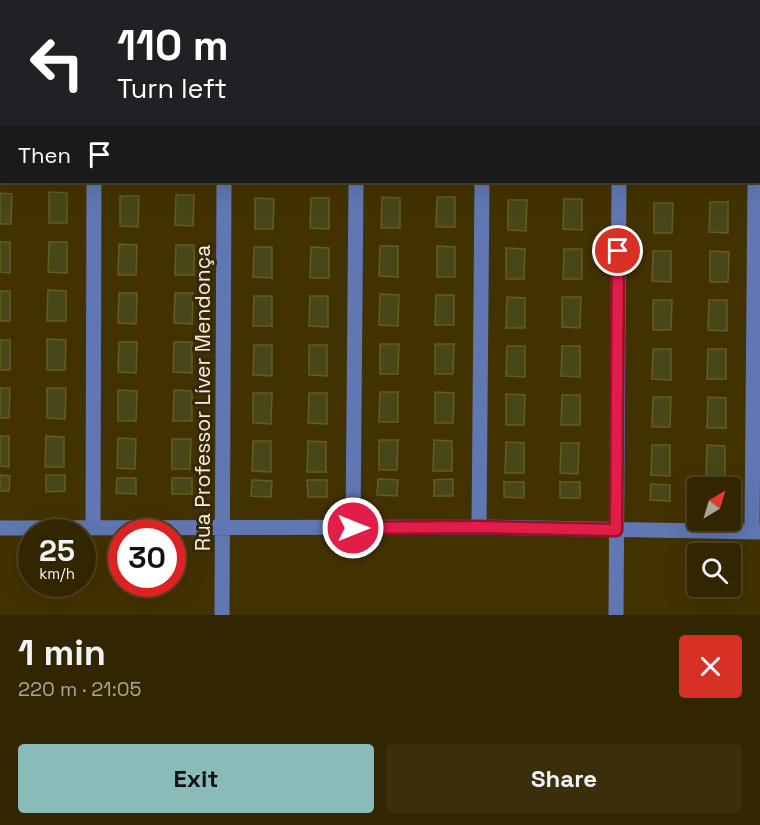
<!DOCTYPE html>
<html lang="en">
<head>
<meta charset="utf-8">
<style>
  body { margin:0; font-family:"Space Grotesk",sans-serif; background:#3a2e0b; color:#f1f3f6; height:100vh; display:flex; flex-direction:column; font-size:22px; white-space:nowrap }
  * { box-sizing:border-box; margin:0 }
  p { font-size:20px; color:#a8a599 }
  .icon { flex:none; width:33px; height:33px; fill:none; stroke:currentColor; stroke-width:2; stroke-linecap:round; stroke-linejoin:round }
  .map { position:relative; height:615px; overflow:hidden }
  .panel { display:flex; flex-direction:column; background:#322601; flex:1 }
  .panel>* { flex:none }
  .hud { position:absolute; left:0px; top:0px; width:760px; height:183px; box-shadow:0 6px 24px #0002,0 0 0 2px #4d4323; background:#202124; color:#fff; overflow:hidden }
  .needle { width:39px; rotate:38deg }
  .buttons { position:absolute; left:687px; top:477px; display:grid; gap:12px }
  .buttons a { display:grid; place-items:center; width:54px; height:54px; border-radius:6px; background:#322601; box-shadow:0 6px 24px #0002,0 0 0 2px #4d4323; font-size:30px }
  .speed { position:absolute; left:18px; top:519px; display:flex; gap:12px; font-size:30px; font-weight:700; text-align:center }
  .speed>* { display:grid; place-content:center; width:78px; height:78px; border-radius:50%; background:#322601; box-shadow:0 6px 24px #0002,0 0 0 2px #4d4323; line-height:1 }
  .speed small { font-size:15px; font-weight:400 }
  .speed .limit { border:9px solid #d22; background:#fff; color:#111 }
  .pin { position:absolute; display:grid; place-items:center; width:51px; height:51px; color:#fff; margin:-26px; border:3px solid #fff; border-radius:50%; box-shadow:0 2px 6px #0007 }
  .me { position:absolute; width:66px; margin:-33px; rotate:90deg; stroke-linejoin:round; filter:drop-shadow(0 0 4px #0008) }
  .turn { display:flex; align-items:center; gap:21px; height:126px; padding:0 18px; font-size:27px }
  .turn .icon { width:78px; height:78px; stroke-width:2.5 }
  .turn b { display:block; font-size:42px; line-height:51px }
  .then { display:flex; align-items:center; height:57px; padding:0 18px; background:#0003; gap:12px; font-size:22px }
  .round { display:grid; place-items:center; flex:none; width:63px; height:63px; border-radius:6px; background:#3a2e0b }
  .summary { display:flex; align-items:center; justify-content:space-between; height:102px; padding:0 18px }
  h1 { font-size:36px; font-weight:600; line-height:45px }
  .button { display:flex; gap:12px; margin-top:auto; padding:12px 18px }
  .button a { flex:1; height:69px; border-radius:6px; background:#8bbbb9; color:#111; font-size:24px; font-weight:600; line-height:69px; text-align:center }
  .button a+a { background:#3a2e0b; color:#f1f3f6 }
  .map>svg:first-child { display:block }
</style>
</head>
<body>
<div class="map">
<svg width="760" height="615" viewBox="0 0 760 615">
  <rect width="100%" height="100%" fill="#433201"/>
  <!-- building -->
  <path fill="#484719" stroke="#615f1b" stroke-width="1.5" d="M49,192L67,193V223H49Z
    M0,193L12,194L11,224H0Z
    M176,195H194L193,226L175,225Z
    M120,196H139L138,227L120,226Z
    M382,197L400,198V228H381Z
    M437,197H455V227H436Z
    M255,198L274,199L273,229H255Z
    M311,198H329V229L310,228Z
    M564,199H582V230L563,229Z
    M508,200H527L526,231L508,230Z
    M710,202H728V233L709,232Z
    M654,203H673L672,233H654Z
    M0,242H10V273L0,272Z
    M49,242H67V273L48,272Z
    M119,244L137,245L136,275H118Z
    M176,245H194V275H175Z
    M380,246H398V277L379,276Z
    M437,246L455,247V277H437Z
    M254,247H272V278L253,277Z
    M311,247L329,248V278H310Z
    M506,248L525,249L524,279H506Z
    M564,249H582V279H563Z
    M653,251H671V282L652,281Z
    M710,251L729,252L728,282H710Z
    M48,290L66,291V321H47Z
    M0,291H10V321H0Z
    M119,293H137L136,324L118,323Z
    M175,293H193L192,324L174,323Z
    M380,294L399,295L398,326L379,325Z
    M436,295H454V325H435Z
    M254,296H272V326H253Z
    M310,296H328V327L309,326Z
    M507,297L525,298V328H506Z
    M562,297H581L580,328L562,327Z
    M653,300H672L671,330H653Z
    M709,300H727V331L708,330Z
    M47,339L66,340L65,370H47Z
    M0,340H10V370H0Z
    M119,342H137L136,373L118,372Z
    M174,342H192V373L173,372Z
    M380,344H399L398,374H380Z
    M435,344H454L453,374H435Z
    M254,345H272V376L253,375Z
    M309,345H327V376L309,375Z
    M507,346H525V377L506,376Z
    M562,346H580V377L561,376Z
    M653,349H671V380L652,379Z
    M708,349H726V379H707Z
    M0,388H10L9,418H0Z
    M47,388H66L65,419L47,418Z
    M118,390L137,391L136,421H118Z
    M174,390L192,391V421H173Z
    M380,392H398V422H379Z
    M435,392L454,393L453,423H435Z
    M253,393H272L271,424L253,423Z
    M309,393H327V424L308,423Z
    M506,394L525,395L524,425H506Z
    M562,395H580V425H561Z
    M653,397H671L670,427H652Z
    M708,397L726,398V428H707Z
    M0,436H9V467L0,466Z
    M46,436L64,437V467H45Z
    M118,438L136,439L135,469L117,468Z
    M172,439H191L190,469H172Z
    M379,440H398L397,470H379Z
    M434,440L452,441V471H433Z
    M253,441H271V472L252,471Z
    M308,441L326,442V472H307Z
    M506,442L524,443V473H505Z
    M561,443H579L578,474L560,473Z
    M652,445H670V476L651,475Z
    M707,445L725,446V476H706Z
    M0,475L10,476L9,491H0Z
    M46,475H65V491L46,492Z
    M117,478H136V494L116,493Z
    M172,478H192V494H172Z
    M378,479L398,480L397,496L377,495Z
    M453,479V496H434V480Z
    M252,480L272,481L271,497L251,496Z
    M307,480H327V497H308Z
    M504,482H524V498L504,497Z
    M560,482H580V498H560Z
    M651,484L670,485V501L650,500Z"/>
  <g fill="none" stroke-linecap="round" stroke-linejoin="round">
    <!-- minor -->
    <path stroke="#6077b3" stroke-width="15" d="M0,35H2
      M759,39H760
      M93,527L94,182
      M479,527L482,182
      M0,528L479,527L760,532
      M353,528L356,182
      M752,532L755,182
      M222,615L224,182
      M616,615L619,182"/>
  </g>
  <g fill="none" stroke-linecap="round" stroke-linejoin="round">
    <!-- route casing -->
    <g stroke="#92132f" stroke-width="15">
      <path id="route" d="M353,528L479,527L616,530L618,251"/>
    </g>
    <!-- route -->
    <use href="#route" stroke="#e11d48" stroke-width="10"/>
  </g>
  <g text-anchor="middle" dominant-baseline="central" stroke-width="6" stroke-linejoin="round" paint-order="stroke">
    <!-- street labels -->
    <g font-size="21" fill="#fdefcf" stroke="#34290f">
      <text transform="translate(202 398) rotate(-90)">Rua Professor Líver Mendonça</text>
    </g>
  </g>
</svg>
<div class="buttons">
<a><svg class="needle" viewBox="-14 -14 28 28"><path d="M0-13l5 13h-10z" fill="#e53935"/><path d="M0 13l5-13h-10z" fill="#a8a599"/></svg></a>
<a><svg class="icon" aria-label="search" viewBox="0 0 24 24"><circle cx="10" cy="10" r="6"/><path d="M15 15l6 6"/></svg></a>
</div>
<div class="speed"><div>25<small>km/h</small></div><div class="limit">30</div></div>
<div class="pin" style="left:618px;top:251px;background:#d93025"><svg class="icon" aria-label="arrive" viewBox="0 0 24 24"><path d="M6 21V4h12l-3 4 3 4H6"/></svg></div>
<svg class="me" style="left:353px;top:528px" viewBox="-20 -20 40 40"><circle r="17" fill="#e11d48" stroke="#fff" stroke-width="3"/><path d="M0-11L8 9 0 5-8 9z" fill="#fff"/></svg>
<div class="hud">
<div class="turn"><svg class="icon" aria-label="left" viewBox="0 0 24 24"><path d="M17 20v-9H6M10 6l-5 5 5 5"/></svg><div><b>110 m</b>Turn left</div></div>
<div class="then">Then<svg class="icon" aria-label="arrive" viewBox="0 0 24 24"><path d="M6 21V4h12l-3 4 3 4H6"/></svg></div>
</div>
</div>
<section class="panel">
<div class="summary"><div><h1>1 min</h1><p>220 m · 21:05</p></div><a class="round" style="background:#d93025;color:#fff"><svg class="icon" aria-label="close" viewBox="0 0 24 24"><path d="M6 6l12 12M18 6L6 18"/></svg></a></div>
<div class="button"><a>Exit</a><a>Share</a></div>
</section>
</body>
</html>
